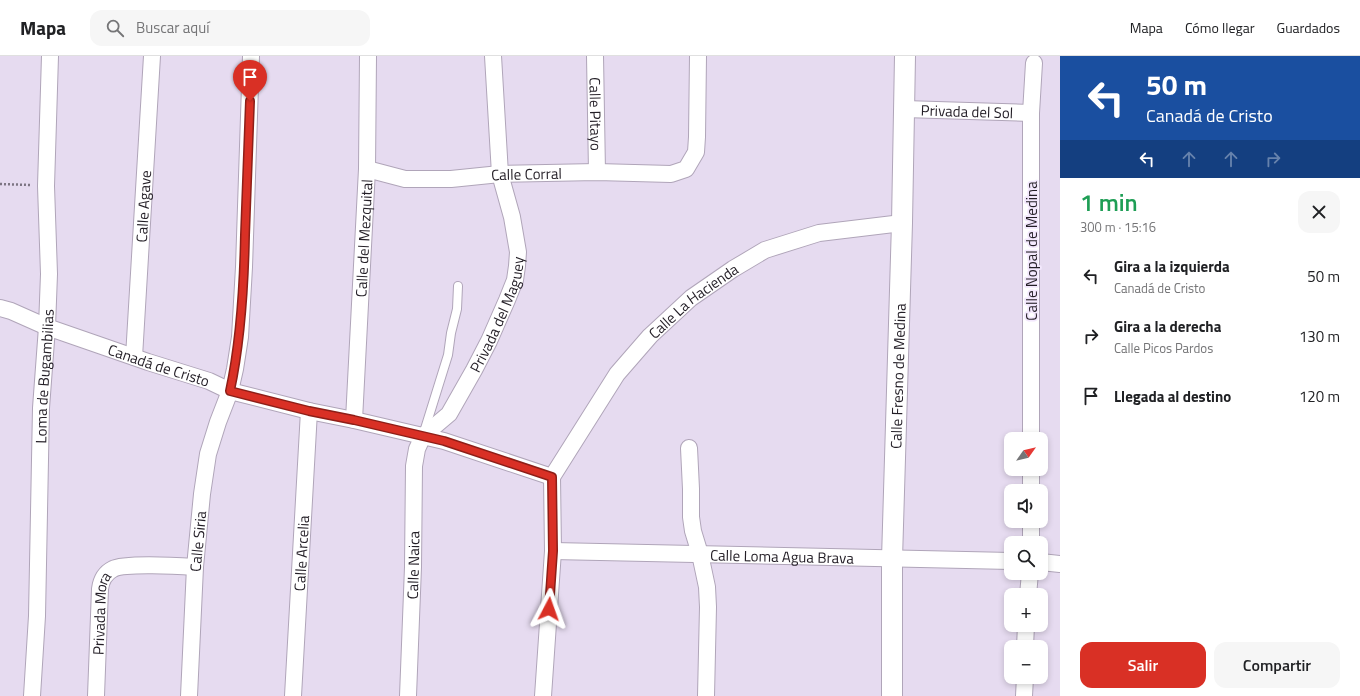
<!DOCTYPE html>
<html lang="es">
<head>
<meta charset="utf-8">
<style>
  body { margin:0; font-family:"Titillium Web",sans-serif; background:#f6f6f6; color:#202124; height:100vh; display:flex; flex-direction:column; font-size:15px; white-space:nowrap }
  * { box-sizing:border-box; margin:0 }
  p { font-size:13px; color:#757577 }
  .icon { flex:none; width:22px; height:22px; fill:none; stroke:currentColor; stroke-width:2; stroke-linecap:round; stroke-linejoin:round }
  .map { position:relative; flex:1; overflow:hidden }
  .details { display:flex; flex-direction:column; background:#fff; width:300px }
  .details>* { flex:none }
  .hud { background:#1a4fa0; color:#fff; overflow:hidden }
  .needle { width:26px; rotate:56deg }
  .buttons { position:absolute; left:1004px; top:376px; display:grid; gap:8px }
  .buttons a { display:grid; place-items:center; width:44px; height:44px; border-radius:8px; background:#fff; box-shadow:0 2px 6px #0003; font-size:20px }
  .pin { position:absolute; display:grid; place-items:center; width:34px; height:34px; color:#fff; margin:-41px -17px; border-radius:50% 50% 50% 0; rotate:-45deg; box-shadow:0 0 4px #0007 }
  .pin .icon { rotate:45deg }
  .me { position:absolute; width:44px; margin:-22px; rotate:4deg; stroke-linejoin:round; filter:drop-shadow(0 0 3px #0008) }
  .turn { display:flex; align-items:center; gap:14px; height:84px; padding:0 20px; font-size:18px }
  .turn .icon { width:52px; height:52px; stroke-width:2.5 }
  .turn b { display:block; font-size:28px; line-height:34px }
  .lanes { display:flex; align-items:center; height:38px; padding:0 20px; background:#0003; justify-content:center; gap:20px; direction:ltr }
  .lanes .off { opacity:.35 }
  .round { display:grid; place-items:center; flex:none; width:42px; height:42px; border-radius:12px; background:#f6f6f6 }
  .headline { display:flex; align-items:center; justify-content:space-between; height:68px; padding:0 20px }
  h1 { font-size:24px; font-weight:600; line-height:30px; color:#1e9e55 }
  .action { display:flex; gap:8px; margin-top:auto; padding:8px 20px }
  .action a { flex:1; height:46px; border-radius:12px; background:#d93025; color:#fff; font-size:16px; font-weight:600; line-height:46px; text-align:center }
  .action a+a { background:#f6f6f6; color:#202124 }
  ul { padding:0; list-style:none }
  li { display:flex; align-items:center; gap:12px; height:60px; padding:0 20px }
  li div { flex:1 }
  li b { display:block; font-size:15px }
  li em { font-style:normal }
  header { display:flex; align-items:center; gap:24px; box-sizing:border-box; height:56px; padding:0 20px; background:#fff; border-bottom:1px solid #e0e0e0 }
  header strong { font-size:19px }
  nav { display:flex; gap:22px; margin-inline-start:auto; font-size:14px }
  .search { width:280px; height:36px; background:#f6f6f6; display:flex; align-items:center; gap:10px; box-sizing:border-box; padding:0 14px; border-radius:12px; color:#757577; font-size:15px }
  main { display:flex; flex:1; min-height:0 }
  .map>svg:first-child { display:block }
</style>
</head>
<body>
<header>
<strong>Mapa</strong>
<div class="search"><svg class="icon" aria-label="search" viewBox="0 0 24 24"><circle cx="10" cy="10" r="6"/><path d="M15 15l6 6"/></svg>Buscar aquí</div>
<nav><a>Mapa</a><a>Cómo llegar</a><a>Guardados</a></nav>
</header>
<main>
<div class="map">
<svg width="1060" height="640" viewBox="0 0 1060 640">
  <rect width="100%" height="100%" fill="#e6dbf0"/>
  <g fill="none" stroke-linecap="round" stroke-linejoin="round">
    <!-- service casing -->
    <g stroke="#b0a5b9" stroke-width="10">
      <path id="service" d="M424,376L448,299L451,277L457,253L458,230"/>
    </g>
    <!-- minor casing -->
    <g stroke="#b0a5b9" stroke-width="18">
      <g id="minor">
        <path id="s1" d="M595,0L597,116"/>
        <path id="s2" d="M904,53L1031,57"/>
        <path id="s3" d="M367,113L405,123H451L500,118L597,116L671,118L686,113L696,96L697,81L698,0"/>
        <path id="s4" d="M0,252L11,255L47,271L148,306L209,325L230,335L309,355L354,364L444,385L552,421"/>
        <path id="s5" d="M134,301L152,0"/>
        <path id="s6" d="M354,364L367,113L368,0"/>
        <path d="M1031,383V57L1034,7"/>
        <path d="M689,392L691,433V461L693,475L700,498L707,531L708,551L706,640"/>
        <path d="M1031,413V435"/>
        <path id="s7" d="M552,421L617,318L650,280L691,242L733,213L765,194L819,177L902,167"/>
        <path d="M1031,465V487"/>
        <path id="s8" d="M553,495L1011,505"/>
        <path d="M1041,506L1060,508"/>
        <path d="M1028,539L1030,517"/>
        <path d="M1025,591L1026,569"/>
        <path id="s9" d="M32,640L37,560L41,352L47,271L49,218L46,130L50,0"/>
        <path id="s10" d="M96,640L100,533C101,525 105,517 113,513C124,507 179,510 195,511"/>
        <path id="s11" d="M189,640L195,511L202,438L208,398L218,366L230,335L235,313L240,281L244,211L251,0"/>
        <path id="s12" d="M293,640L309,355"/>
        <path id="s13" d="M408,640L413,511L414,410L417,393L423,380L449,358L474,314L489,285L507,244L515,224L517,210L518,196L512,161L500,118L493,0"/>
        <path d="M543,640L553,495L552,421"/>
        <path d="M1024,640L1025,621"/>
      </g>
    </g>
    <!-- tertiary casing -->
    <g stroke="#b0a5b9" stroke-width="22">
      <g id="tertiary">
        <path id="s14" d="M892,640V503L902,167L905,0"/>
      </g>
    </g>
    <!-- path -->
    <path stroke="#7c7482" stroke-width="2.5" stroke-dasharray="2 2" stroke-linecap="butt" d="M0,128L30,129"/>
    <!-- service -->
    <use href="#service" stroke="#fff" stroke-width="8"/>
    <!-- minor -->
    <use href="#minor" stroke="#fff" stroke-width="16"/>
    <!-- tertiary -->
    <use href="#tertiary" stroke="#fff" stroke-width="20"/>
  </g>
  <g fill="none" stroke-linecap="round" stroke-linejoin="round">
    <!-- route casing -->
    <g stroke="#8d1f18" stroke-width="10">
      <path id="route" d="M250,45C248,90 247,134 245,179C244,231 241,284 230,335L309,355L354,364L444,385L552,421L553,495L549,553"/>
    </g>
    <!-- route -->
    <use href="#route" stroke="#d93025" stroke-width="7"/>
  </g>
  <g text-anchor="middle" dominant-baseline="central" stroke-width="3.5" stroke-linejoin="round" paint-order="stroke">
    <!-- street labels -->
    <g font-size="15" fill="#231e26" stroke="#f3e8fd">
      <text stroke="none"><textPath href="#s2" startOffset="63">Privada del Sol</textPath></text>
      <text stroke="none"><textPath href="#s1" startOffset="58">Calle Pitayo</textPath></text>
      <text stroke="none"><textPath href="#s3" startOffset="161">Calle Corral</textPath></text>
      <text stroke="none"><textPath href="#s5" startOffset="151">Calle Agave</textPath></text>
      <text stroke="none"><textPath href="#s6" startOffset="182">Calle del Mezquital</textPath></text>
      <text transform="translate(1031 195) rotate(-90)">Calle Nopal de Medina</text>
      <text stroke="none"><textPath href="#s7" startOffset="228">Calle La Hacienda</textPath></text>
      <text stroke="none"><textPath href="#s13" startOffset="407">Privada del Maguey</textPath></text>
      <text stroke="none"><textPath href="#s4" startOffset="169">Canadá de Cristo</textPath></text>
      <text stroke="none"><textPath href="#s9" startOffset="320">Loma de Bugambilias</textPath></text>
      <text stroke="none"><textPath href="#s14" startOffset="320">Calle Fresno de Medina</textPath></text>
      <text stroke="none"><textPath href="#s11" startOffset="155">Calle Siria</textPath></text>
      <text stroke="none"><textPath href="#s12" startOffset="143">Calle Arcelia</textPath></text>
      <text stroke="none"><textPath href="#s8" startOffset="229">Calle Loma Agua Brava</textPath></text>
      <text stroke="none"><textPath href="#s13" startOffset="131">Calle Naica</textPath></text>
      <text stroke="none"><textPath href="#s10" startOffset="83">Privada Mora</textPath></text>
    </g>
  </g>
</svg>
<div class="buttons">
<a><svg class="needle" viewBox="-14 -14 28 28"><path d="M0-13l5 13h-10z" fill="#e53935"/><path d="M0 13l5-13h-10z" fill="#757577"/></svg></a>
<a><svg class="icon" aria-label="sound" viewBox="0 0 24 24"><path d="M4 9h4l5-4v14l-5-4H4zM17 9q2 3 0 6"/></svg></a>
<a><svg class="icon" aria-label="search" viewBox="0 0 24 24"><circle cx="10" cy="10" r="6"/><path d="M15 15l6 6"/></svg></a>
<a>+</a>
<a>−</a>
</div>
<div class="pin" style="left:250px;top:45px;background:#d93025"><svg class="icon" aria-label="arrive" viewBox="0 0 24 24"><path d="M6 21V4h12l-3 4 3 4H6"/></svg></div>
<svg class="me" style="left:549px;top:553px" viewBox="-20 -20 40 40"><path d="M0-17L14 15 0 8-14 15z" fill="#d93025" stroke="#fff" stroke-width="4"/></svg>
</div>
<section class="details">
<div class="hud">
<div class="turn"><svg class="icon" aria-label="left" viewBox="0 0 24 24"><path d="M17 20v-9H6M10 6l-5 5 5 5"/></svg><div><b>50 m</b>Canadá de Cristo</div></div>
<div class="lanes"><svg class="icon" aria-label="left" viewBox="0 0 24 24"><path d="M17 20v-9H6M10 6l-5 5 5 5"/></svg><svg class="icon off" aria-label="ahead" viewBox="0 0 24 24"><path d="M12 20V5M6 11l6-6 6 6"/></svg><svg class="icon off" aria-label="ahead" viewBox="0 0 24 24"><path d="M12 20V5M6 11l6-6 6 6"/></svg><svg class="icon off" aria-label="right" viewBox="0 0 24 24"><path d="M7 20v-9h11M14 6l5 5-5 5"/></svg></div>
</div>
<div class="headline"><div><h1>1 min</h1><p>300 m · 15:16</p></div><a class="round"><svg class="icon" aria-label="close" viewBox="0 0 24 24"><path d="M6 6l12 12M18 6L6 18"/></svg></a></div>
<ul>
<li><svg class="icon" aria-label="left" viewBox="0 0 24 24"><path d="M17 20v-9H6M10 6l-5 5 5 5"/></svg><div><b>Gira a la izquierda</b><p>Canadá de Cristo</p></div><em>50 m</em></li>
<li><svg class="icon" aria-label="right" viewBox="0 0 24 24"><path d="M7 20v-9h11M14 6l5 5-5 5"/></svg><div><b>Gira a la derecha</b><p>Calle Picos Pardos</p></div><em>130 m</em></li>
<li><svg class="icon" aria-label="arrive" viewBox="0 0 24 24"><path d="M6 21V4h12l-3 4 3 4H6"/></svg><div><b>Llegada al destino</b></div><em>120 m</em></li>
</ul>
<div class="action"><a>Salir</a><a>Compartir</a></div>
</section>
</main>
</body>
</html>
